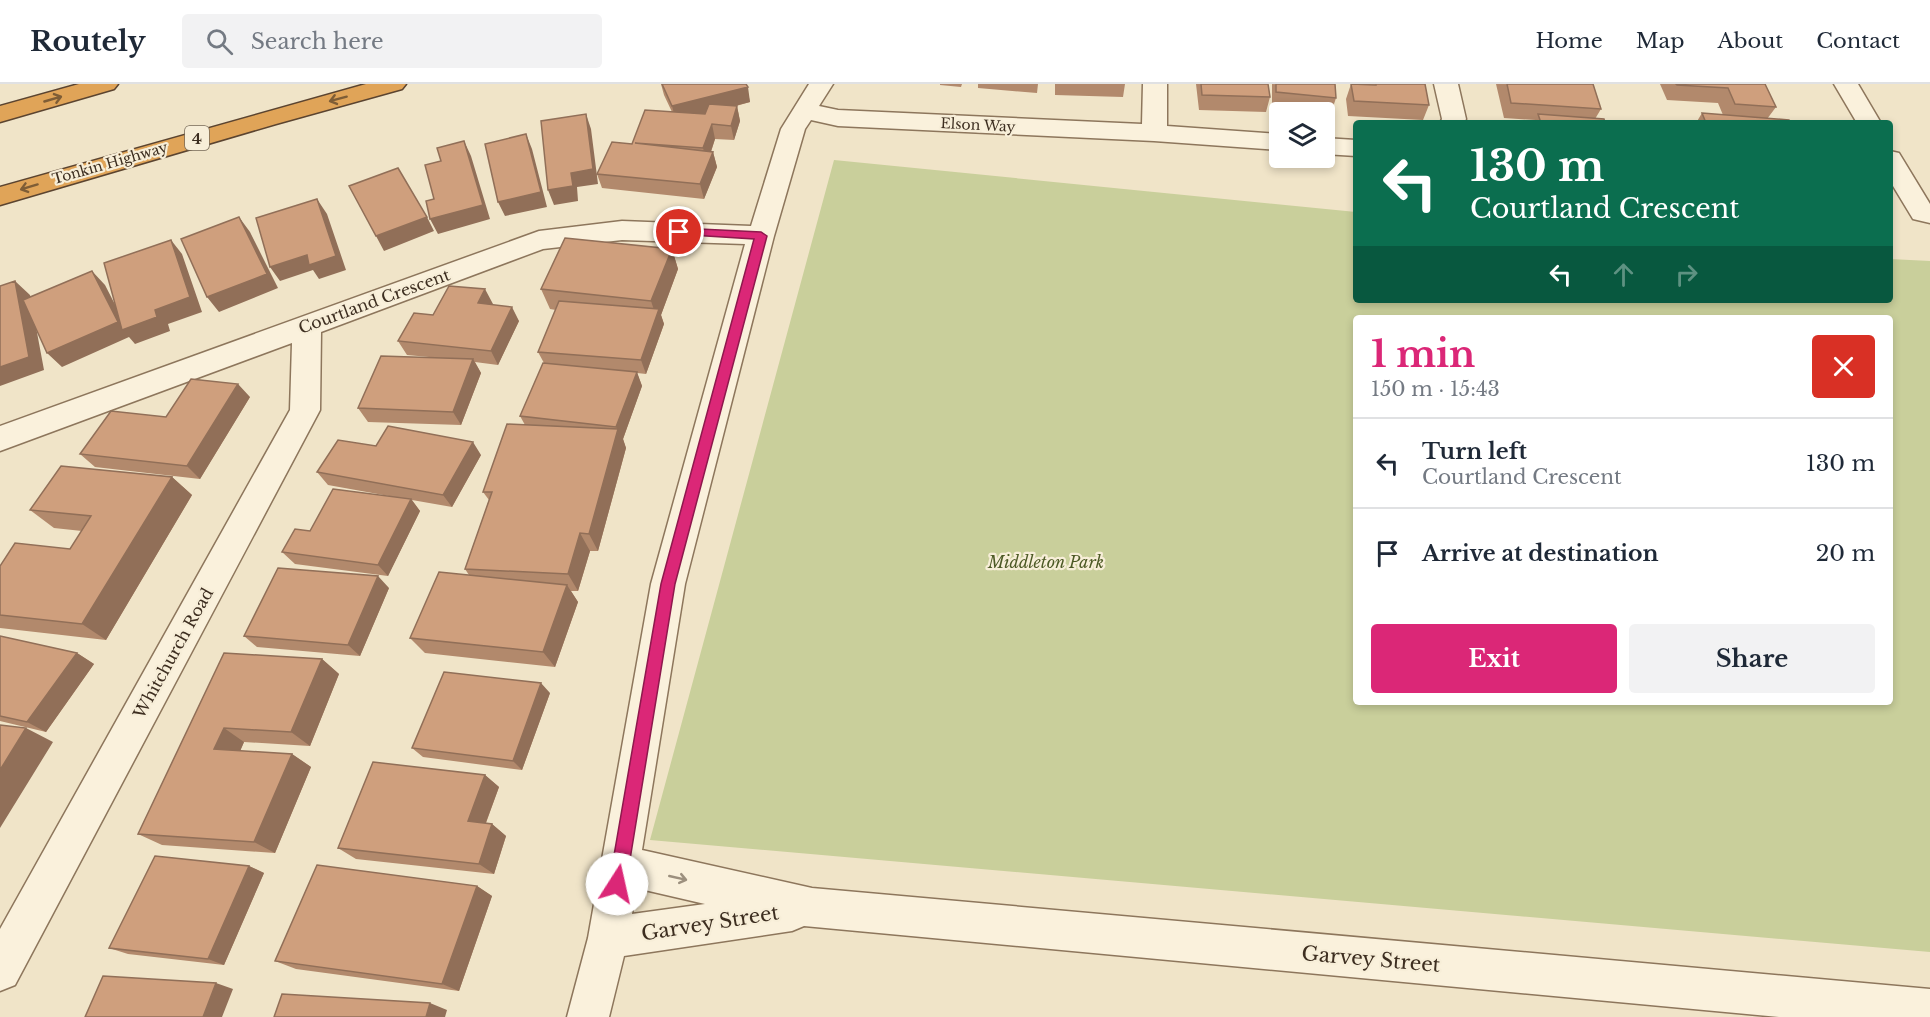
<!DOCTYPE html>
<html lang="en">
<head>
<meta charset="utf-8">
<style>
  body { margin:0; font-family:"Libre Baskerville",serif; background:#f2f2f3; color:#1f2937; height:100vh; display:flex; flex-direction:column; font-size:22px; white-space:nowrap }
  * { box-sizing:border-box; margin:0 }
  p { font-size:20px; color:#747a83 }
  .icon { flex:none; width:33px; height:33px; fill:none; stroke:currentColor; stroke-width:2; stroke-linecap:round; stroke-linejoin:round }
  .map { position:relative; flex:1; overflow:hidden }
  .side { position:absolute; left:1353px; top:231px; width:540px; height:390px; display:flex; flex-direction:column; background:#fff; border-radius:6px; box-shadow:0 3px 9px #0003 }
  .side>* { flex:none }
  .hud { position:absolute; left:1353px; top:36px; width:540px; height:183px; border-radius:6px; box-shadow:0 3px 9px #0003; background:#0b6e4f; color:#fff; overflow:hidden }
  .tools { position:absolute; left:1269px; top:18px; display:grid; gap:12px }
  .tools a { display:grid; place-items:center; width:66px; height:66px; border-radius:6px; background:#fff; box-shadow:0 3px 9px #0003; font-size:30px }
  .pin { position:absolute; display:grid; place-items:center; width:51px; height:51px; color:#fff; margin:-26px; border:3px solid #fff; border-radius:50%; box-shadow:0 2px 6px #0007 }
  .me { position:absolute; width:66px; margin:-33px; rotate:10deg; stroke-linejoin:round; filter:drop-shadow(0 0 4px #0008) }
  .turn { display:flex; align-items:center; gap:21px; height:126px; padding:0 18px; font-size:27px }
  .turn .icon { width:78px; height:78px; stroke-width:2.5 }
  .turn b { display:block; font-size:42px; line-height:51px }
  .lanes { display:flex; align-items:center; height:57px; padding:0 18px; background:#0003; justify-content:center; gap:30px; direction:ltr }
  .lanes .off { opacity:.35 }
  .round { display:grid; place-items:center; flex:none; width:63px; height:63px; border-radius:6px; background:#f2f2f3 }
  .headline { display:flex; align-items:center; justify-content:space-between; height:102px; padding:0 18px }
  h1 { font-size:36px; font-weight:700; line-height:45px; color:#db2777 }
  .button { display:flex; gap:12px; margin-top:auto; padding:12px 18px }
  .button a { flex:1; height:69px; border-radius:6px; background:#db2777; color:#fff; font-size:24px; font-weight:700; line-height:69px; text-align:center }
  .button a+a { background:#f2f2f3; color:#1f2937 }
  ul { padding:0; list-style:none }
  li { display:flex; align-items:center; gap:18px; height:90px; padding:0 18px; border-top:2px solid #e0e1e3 }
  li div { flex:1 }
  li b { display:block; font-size:22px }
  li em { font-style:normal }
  header { display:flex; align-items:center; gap:36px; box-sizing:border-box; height:84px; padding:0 30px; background:#fff; border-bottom:2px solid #e0e1e3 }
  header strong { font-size:28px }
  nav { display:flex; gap:33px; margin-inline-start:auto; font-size:21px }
  .search { width:420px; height:54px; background:#f2f2f3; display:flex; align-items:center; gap:15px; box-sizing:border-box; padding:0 21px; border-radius:6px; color:#747a83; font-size:22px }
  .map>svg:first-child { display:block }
</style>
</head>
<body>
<header>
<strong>Routely</strong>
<div class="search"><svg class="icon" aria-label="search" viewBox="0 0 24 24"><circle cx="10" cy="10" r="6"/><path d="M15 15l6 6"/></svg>Search here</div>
<nav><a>Home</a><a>Map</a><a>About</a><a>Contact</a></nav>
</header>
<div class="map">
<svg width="1930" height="933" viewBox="0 0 1930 933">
  <rect width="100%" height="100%" fill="#f0e4c8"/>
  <!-- green -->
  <path fill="#c9cf9b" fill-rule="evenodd" d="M834,76L1356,128V216H1890V175L1930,177V868L650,756ZM1356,234H1890V618H1356Z"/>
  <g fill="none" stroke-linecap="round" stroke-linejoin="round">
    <!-- minor casing -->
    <g stroke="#8d765c" stroke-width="3">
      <path id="minor" d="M809,0H833L819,22L838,26L1142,40L1143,0H1167V42L1280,50V66L1154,57L838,42L811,36L805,45L774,152L685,500L642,766L812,804L1930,905V933H1779L804,842L792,847L624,872L609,933H567L588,854L651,500L745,160L622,156L543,165L321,248L320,326L15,901L0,907V845L290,326L292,259L0,367V342L539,147L622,137L751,142L781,45ZM636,804L705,820L632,830Z
        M1434,0H1458L1466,35L1464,39H1440L1442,35Z
        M1834,0H1858L1881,39H1857Z
        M1324,54L1356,56V72L1324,70Z
        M1890,67L1899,69L1930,120V139L1913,135L1890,97Z"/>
    </g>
    <!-- highway casing -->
    <g stroke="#5b4430" stroke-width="3">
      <path id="highway" d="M79,0H118L114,5L0,38V22Z
        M366,0H406L402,5L276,40L0,121V103Z"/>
    </g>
    <!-- minor -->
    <use href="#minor" fill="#faf1dc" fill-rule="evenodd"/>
    <!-- highway -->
    <use href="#highway" fill="#e0a458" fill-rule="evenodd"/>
  </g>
  <!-- wall -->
  <path fill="#b2896c" d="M661,0H746L750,18L736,22H737L740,37L734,56L715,55L711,68H713L717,83L704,115L602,104L597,90L672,28L664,11Z
    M940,0H962L961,3L940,1Z
    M978,0H1038L1037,9L978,4Z
    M1055,0H1125L1123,13L1055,11Z
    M1196,0H1268L1270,13L1266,28L1199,26Z
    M1272,0H1335L1336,14L1331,29L1272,23Z
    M1351,0H1425L1429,21L1423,36L1348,32L1346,15Z
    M1496,0H1593L1601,25L1595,35L1605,39H1534L1536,36L1504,34Z
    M1660,0H1765L1776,23L1767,35L1791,39H1696L1702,29L1723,31L1718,19L1667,16Z
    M672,165L678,185L661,231L664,240L646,290L637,289L642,302L623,355L626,364L598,467H590L578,507H571L578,518L555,583L425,569L410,554L469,491L465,485L489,416L483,408L525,341L520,332L544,279L538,268L556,226L550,225L541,205Z
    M493,220L492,221L519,237L498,281L475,278L481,289L461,341L368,338L358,324L429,273L407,271L398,257L433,231Z
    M250,313L200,395L95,383L80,370L166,333Z
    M376,362L481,371L452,423L412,416L420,427L388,492L295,480L282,468L310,447L389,412L328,401L317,388Z
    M172,393L192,411L106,556L0,544V482L70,465L82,447L54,444L30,426Z
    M389,504L360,572L257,563L244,552Z
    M0,552L77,569L94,580L46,648L0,637Z
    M224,569L322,575L339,590L310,662L244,658L240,667L292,670L311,683L275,769L162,761L138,750Z
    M550,609L522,686L423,673L412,664Z
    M485,691L499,703L486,739L492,740L506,752L494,790L356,775L338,764Z
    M249,782L264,789L224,881L128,870L109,864Z
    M477,802L492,812L459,907L296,885L275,877Z"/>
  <!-- shaded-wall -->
  <path fill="#916f58" d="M748,3L750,18L676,37L672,22Z
    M737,22L740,37L734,56L731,42Z
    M586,30L591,45L598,100L577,103L578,117L554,121L548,106Z
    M712,40L715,55L707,79L703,64Z
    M526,50L532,65L547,123L505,132L498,118Z
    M464,57L471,72L490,135L438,150L430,135Z
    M713,68L717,83L704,115L700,100Z
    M317,115L327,130L346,186L319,195L313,186L280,197L270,183L307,171Z
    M239,133L250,148L278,204L219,228L207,213Z
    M427,133L434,147L384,167L376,152Z
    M171,156L182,170L202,228L168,240L170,247L135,260L129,253L62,283L47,269L92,187L105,201L127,244Z
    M672,165L678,185L661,231L664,240L646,290L641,276L656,232L651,217Z
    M15,197L30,211L44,286L0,302V283Z
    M485,205L493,220L486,233L478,219Z
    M512,223L519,237L498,281L491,267Z
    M473,275L481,289L461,341L453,328Z
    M637,288L642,302L623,355L626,364L598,467L589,450L618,346L616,343Z
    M238,300L250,313L200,395L187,382Z
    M473,358L481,371L452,423L443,411Z
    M172,393L192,411L106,556L82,540Z
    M411,415L420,427L388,492L378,481Z
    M580,449L590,467L578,507L568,490Z
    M378,492L389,504L360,572L348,561Z
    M567,501L578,518L555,583L543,568Z
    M77,569L94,580L46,648L27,638Z
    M322,575L339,590L310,662L291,648Z
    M541,599L550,609L522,686L513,677Z
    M26,644L53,658L0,744V686Z
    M224,644L244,658L235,679L214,665Z
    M292,670L311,683L275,769L254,758Z
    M485,691L499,703L482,749L468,737Z
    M492,740L506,752L494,790L479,780Z
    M249,782L264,789L224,881L208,875Z
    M477,802L492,812L459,907L442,900Z
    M216,899L233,905L222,933H203Z
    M430,919L447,926L445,933H426Z"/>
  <!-- building -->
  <path fill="#cf9f7d" stroke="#916f58" stroke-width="1.5" d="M662,0H746L748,3L672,22Z
    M1201,0H1268L1270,13L1202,11Z
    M1276,0H1335L1336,14L1276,8Z
    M1351,0L1376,1V0H1425L1429,21L1354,17Z
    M1507,0H1593L1601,25L1511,19Z
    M1676,0H1765L1776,23L1735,20L1728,4L1677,1Z
    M709,20L737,22L731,42L712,40L703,64L635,59L713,68L700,100L597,90L612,58L632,60L645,26L705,30Z
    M1702,29L1789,36L1791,39H1706Z
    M586,30L593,85L571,89L573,102L548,106L541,37Z
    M1538,30L1604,35L1605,39H1541Z
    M526,50L541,108L498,118L485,60Z
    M464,57L483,121L430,135L426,117L434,115L425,81L441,77L437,64Z
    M398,84L427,133L376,152L349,102Z
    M317,115L336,172L309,181L307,171L270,183L256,134Z
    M239,133L267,190L207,213L181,155Z
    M565,154L672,165L651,217L541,205Z
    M171,156L190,213L155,226L157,233L122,246L104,179Z
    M92,187L118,238L47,269L23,216Z
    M15,197L29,273L0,283V202Z
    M449,202L485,205L478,219L512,223L491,267L398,257L414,229L433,231Z
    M559,217L659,225L641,276L538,268Z
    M381,272L473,275L453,328L358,324Z
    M543,279L637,288L616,343L520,332Z
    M191,295L238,300L187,382L80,370L111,327L166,333Z
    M507,340L618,345L589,450L580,449L568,490L465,485L492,408H483Z
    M388,342L473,358L443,411L317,388L338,356L376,362Z
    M61,382L172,393L82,540L0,531V482L15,459L70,465L91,432L30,426Z
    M333,405L411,415L378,481L282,468L295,445L310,447Z
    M278,484L378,492L348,561L244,552Z
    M439,488L567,501L543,568L410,554Z
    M0,552L77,569L27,638L0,632Z
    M224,569L322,575L291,648L224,644L214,665L292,670L254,758L138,750Z
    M444,588L541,599L513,677L412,664Z
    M0,641L26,644L0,686Z
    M373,678L485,691L468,737L492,740L479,780L338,764Z
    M155,772L249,782L208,875L109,864Z
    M317,781L477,802L442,900L275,877Z
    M103,892L216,899L203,933H85Z
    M282,910L430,919L426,933H274Z"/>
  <!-- one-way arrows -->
  <defs><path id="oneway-shaft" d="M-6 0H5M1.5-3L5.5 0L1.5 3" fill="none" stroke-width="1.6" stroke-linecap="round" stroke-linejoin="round" transform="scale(1.5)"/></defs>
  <g stroke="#7e5d36">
    <use href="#oneway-shaft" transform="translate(53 15) rotate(-16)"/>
    <use href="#oneway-shaft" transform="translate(338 15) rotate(165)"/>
    <use href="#oneway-shaft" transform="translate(29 103) rotate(163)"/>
  </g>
  <use stroke="#9c907e" href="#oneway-shaft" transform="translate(678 794) rotate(13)"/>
  <!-- route -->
  <path fill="#db2777" stroke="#8e194d" stroke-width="1.5" d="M679,144L761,148L767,152L675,500L626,800L623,805L617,808L612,805L609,800L661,500L754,155L675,150V145Z"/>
  <g text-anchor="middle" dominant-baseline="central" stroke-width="4.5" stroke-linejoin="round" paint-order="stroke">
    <!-- far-street labels -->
    <g font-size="14" fill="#3d2e20" stroke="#f7eed8">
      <text transform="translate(978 41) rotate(3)">Elson Way</text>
      <text transform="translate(110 79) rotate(-16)">Tonkin Highway</text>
    </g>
    <!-- shield labels -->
    <rect fill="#f7eed8" stroke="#756857" stroke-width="1.5" x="185" y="42" width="24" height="24" rx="4.5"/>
    <g font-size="15" font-weight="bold" fill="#3d2e20">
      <text x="197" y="54">4</text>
    </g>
    <!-- street labels -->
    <g font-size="16" fill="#3d2e20" stroke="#f7eed8">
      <text transform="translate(374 217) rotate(-20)">Courtland Crescent</text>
      <text transform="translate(173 569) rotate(-61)">Whitchurch Road</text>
    </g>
    <!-- park labels -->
    <g font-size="16" font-style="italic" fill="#4d5a26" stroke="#f7eed8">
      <text x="1046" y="478">Middleton Park</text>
    </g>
    <!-- near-street labels -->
    <g font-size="20" fill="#3d2e20" stroke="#f7eed8">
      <text transform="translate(710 839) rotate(-9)">Garvey Street</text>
      <text transform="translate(1371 875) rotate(5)">Garvey Street</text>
    </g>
  </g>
</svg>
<div class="tools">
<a><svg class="icon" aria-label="layers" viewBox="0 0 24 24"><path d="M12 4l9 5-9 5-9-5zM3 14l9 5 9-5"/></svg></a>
</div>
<div class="pin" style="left:679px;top:148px;background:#d93025"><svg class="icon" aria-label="arrive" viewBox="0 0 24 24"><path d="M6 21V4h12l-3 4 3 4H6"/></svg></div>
<svg class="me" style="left:617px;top:800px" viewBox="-20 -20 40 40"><circle r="19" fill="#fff"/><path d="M0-13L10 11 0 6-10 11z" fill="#db2777"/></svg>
<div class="hud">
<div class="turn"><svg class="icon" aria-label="left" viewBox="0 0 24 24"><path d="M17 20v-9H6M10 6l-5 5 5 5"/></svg><div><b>130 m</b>Courtland Crescent</div></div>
<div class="lanes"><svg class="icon" aria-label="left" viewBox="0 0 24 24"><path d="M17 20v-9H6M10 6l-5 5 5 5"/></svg><svg class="icon off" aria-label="ahead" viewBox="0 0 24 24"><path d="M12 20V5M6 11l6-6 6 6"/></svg><svg class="icon off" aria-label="right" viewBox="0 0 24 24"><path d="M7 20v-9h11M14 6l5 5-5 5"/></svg></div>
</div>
<section class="side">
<div class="headline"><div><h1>1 min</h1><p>150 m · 15:43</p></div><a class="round" style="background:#d93025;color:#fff"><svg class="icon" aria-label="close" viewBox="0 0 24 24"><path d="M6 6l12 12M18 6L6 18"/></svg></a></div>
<ul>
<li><svg class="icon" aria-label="left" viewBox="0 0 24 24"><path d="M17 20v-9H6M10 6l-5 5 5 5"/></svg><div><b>Turn left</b><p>Courtland Crescent</p></div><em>130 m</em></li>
<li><svg class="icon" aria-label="arrive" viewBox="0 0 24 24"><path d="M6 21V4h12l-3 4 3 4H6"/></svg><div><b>Arrive at destination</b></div><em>20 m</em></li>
</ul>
<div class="button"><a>Exit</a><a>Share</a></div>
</section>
</div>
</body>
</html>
